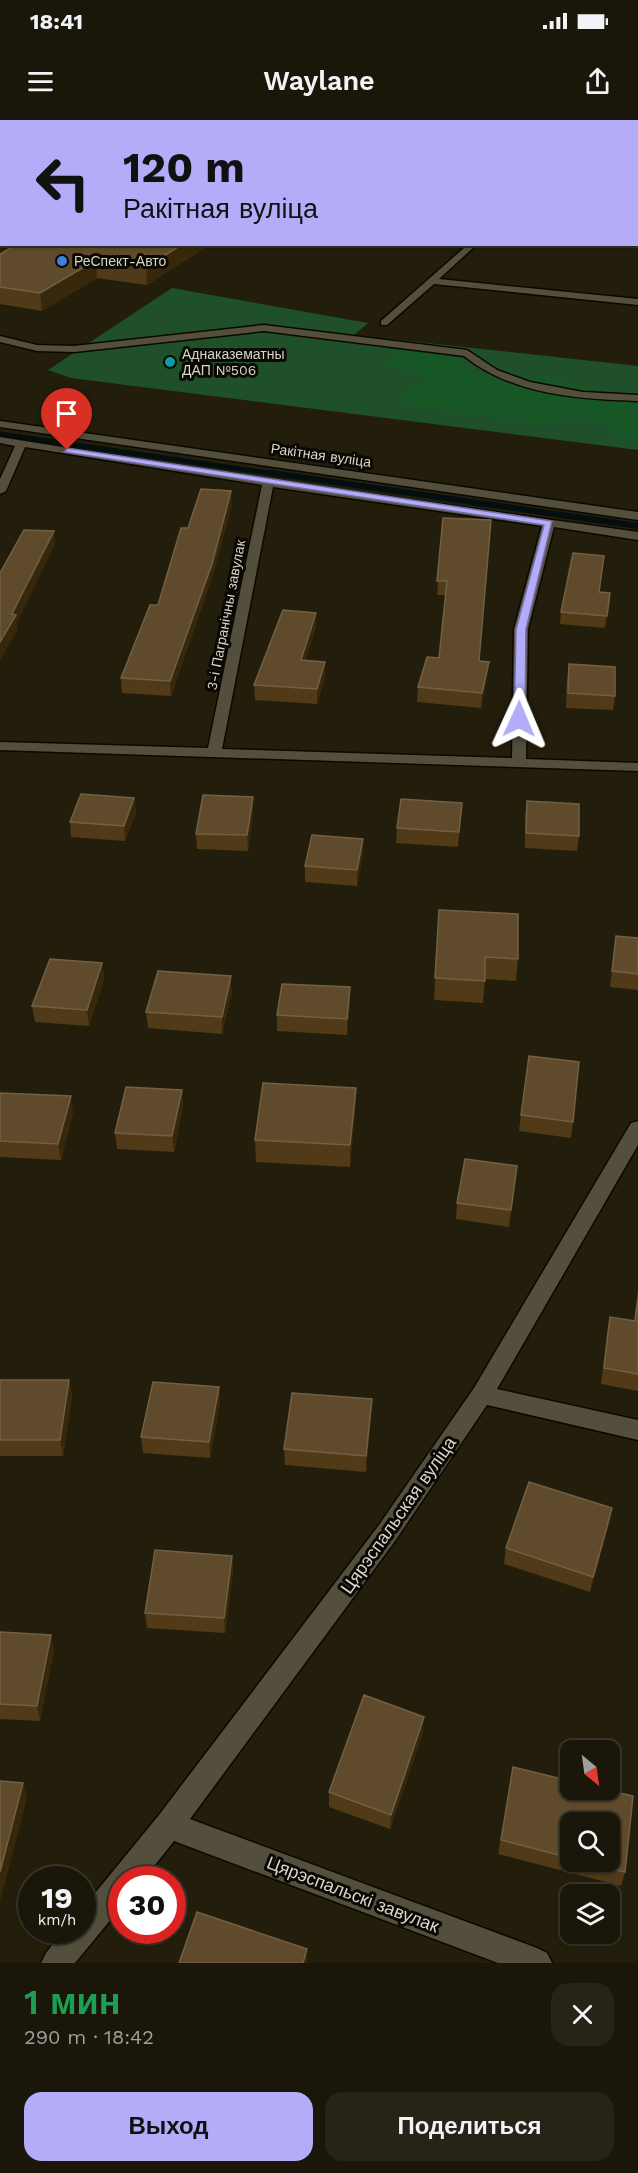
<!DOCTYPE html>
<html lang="ru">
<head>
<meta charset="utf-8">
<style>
  body { margin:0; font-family:"Work Sans",sans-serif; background:#272317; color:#f1f3f6; height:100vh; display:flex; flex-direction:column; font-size:22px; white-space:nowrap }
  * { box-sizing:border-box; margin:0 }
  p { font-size:20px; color:#9f9f9c }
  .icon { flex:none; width:33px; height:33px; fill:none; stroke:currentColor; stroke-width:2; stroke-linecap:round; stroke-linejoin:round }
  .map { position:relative; height:1843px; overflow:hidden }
  .drawer { display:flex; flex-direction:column; background:#1a1609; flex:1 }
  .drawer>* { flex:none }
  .guide { position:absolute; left:0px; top:0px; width:639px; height:126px; box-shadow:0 2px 4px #0004,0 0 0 2px #38352a; background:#b3adf9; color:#111; overflow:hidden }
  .needle { width:39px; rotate:151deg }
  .tools { position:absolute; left:560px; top:1620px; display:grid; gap:12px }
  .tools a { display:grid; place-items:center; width:60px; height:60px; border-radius:12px; background:#1a1609; box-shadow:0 2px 4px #0004,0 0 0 2px #38352a; font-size:30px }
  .speed { position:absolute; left:18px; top:1746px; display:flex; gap:12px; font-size:30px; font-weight:700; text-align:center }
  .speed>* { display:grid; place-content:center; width:78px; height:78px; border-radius:50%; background:#1a1609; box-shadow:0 2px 4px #0004,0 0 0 2px #38352a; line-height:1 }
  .speed small { font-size:15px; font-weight:400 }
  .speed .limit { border:9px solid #d22; background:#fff; color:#111 }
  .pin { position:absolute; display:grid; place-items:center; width:51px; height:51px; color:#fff; margin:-62px -26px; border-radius:50% 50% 50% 0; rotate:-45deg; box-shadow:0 0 6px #0007 }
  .pin .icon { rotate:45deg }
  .me { position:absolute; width:66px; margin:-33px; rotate:1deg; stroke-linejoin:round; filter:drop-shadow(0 0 4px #0008) }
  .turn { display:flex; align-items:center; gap:21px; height:126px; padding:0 24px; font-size:27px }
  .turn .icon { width:78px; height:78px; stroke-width:2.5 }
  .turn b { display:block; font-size:42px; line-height:51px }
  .round { display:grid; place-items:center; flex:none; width:63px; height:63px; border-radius:18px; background:#272317 }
  .headline { display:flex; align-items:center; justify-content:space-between; height:102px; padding:0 24px }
  h1 { font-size:36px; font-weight:600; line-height:45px; color:#1e9e55 }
  .action { display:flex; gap:12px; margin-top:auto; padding:12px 24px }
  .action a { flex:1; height:69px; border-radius:18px; background:#b3adf9; color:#111; font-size:24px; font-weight:600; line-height:69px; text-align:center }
  .action a+a { background:#272317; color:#f1f3f6 }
  .status { display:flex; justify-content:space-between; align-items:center; height:42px; padding:0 30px; background:#1a1609; direction:ltr }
  .status svg { height:16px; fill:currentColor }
  header { display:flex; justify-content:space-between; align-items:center; height:78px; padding:0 24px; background:#1a1609; font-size:27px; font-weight:600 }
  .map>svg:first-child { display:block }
</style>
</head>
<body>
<div class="status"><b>18:41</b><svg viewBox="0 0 49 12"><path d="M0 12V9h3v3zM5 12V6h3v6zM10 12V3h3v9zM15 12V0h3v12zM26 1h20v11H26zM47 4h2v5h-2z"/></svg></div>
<header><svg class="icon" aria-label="menu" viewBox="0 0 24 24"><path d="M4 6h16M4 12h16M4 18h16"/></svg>Waylane<svg class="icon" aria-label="share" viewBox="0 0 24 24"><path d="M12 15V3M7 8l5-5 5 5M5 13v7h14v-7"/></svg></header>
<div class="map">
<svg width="638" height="1843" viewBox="0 0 638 1843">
  <rect width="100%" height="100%" fill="#231e0c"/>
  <!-- green -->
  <path fill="#1f5029" d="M172,168L368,203L354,215L638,246V330L71,258L48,250Z"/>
  <!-- forest -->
  <path fill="#175726" d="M408,228L461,240L479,258H552L586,268L599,279L638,282V320L609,315L613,304L575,298L542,304L400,284L408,267L430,260L383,245Z"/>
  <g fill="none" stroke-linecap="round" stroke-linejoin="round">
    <!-- stream-far1 -->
    <path stroke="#020e0f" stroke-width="5" d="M0,314L282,355"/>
    <!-- stream -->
    <path stroke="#020e0f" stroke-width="6" d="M271,353L638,406"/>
    <!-- minor casing -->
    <g stroke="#0c0800" stroke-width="3">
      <path id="minor" d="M197,0H204L196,2Z
        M0,64H2V68H0Z
        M0,103H2L0,108Z
        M450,124L475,126L439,159L638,179V185L434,164L387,205H381V201L464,128Z
        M264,205L467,230L497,250L530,262L583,272L638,275V281C578,279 513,275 464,236L264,211L74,232L37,231L0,222V216L37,225L74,226Z
        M0,301L638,392V400L0,307Z
        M0,317L268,360L638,412V420L554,407L528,509L526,639L638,643V651L0,630V622L208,628L262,365L25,327L6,371L0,374V359L15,326L0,323ZM273,367L542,406L514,509L512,638L222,629Z
        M638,1001V1025L497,1269L638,1300V1320L487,1285L395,1421L190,1699L537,1828L547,1833L552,1843H498L174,1721L143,1760H122V1786L75,1843H41L46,1833L64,1810H82V1789L159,1695L379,1405L474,1268L631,1003Z"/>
    </g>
    <!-- minor -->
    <use href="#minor" fill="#544f3c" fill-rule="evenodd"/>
  </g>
  <!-- wall -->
  <path fill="#503a17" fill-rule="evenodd" d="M17,124H206V127L147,165L97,158L42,191L0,184V134Z
    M232,384L212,458L171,576L122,573L121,558L158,485L188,408Z
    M443,398L479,541L487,557L481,588L417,582L418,567L439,538L446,475H437Z
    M599,472L610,473L605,508L560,504L561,492Z
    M316,493V507L305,541L325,557L317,584L255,580L254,565Z
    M569,544L615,576L613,590L566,588L567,559Z
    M253,677V692L248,731L197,729L196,714Z
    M134,678L136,693L125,721L71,717L70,702Z
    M527,681L579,716L577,731L525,728V697Z
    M462,683L458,727L396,723L397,708Z
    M363,734L357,766L305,762V746Z
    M439,790L518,839L516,861L485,859L483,883L434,880Z
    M616,816L638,818V870L610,867Z
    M102,843L104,859L89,906L35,902L32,886Z
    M232,872L222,914L148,908L146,892Z
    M350,883L347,915L277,911V895Z
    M356,968L355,991L350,1047L256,1042L255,1020Z
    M182,970L183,986L174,1032L117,1029L115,1013Z
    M0,973L73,992L61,1040L0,1037Z
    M521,995L573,1002L571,1018L519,1011Z
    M517,1046L509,1107L456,1099L457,1083Z
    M638,1168V1271L601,1264L607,1213L610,1197L634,1201Z
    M0,1260H69L72,1276L63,1336H0Z
    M219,1267L220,1283L210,1338L143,1333L141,1317Z
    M372,1279L366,1352L285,1345L284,1329Z
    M609,1404L590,1472L504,1444L506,1428Z
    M232,1436L233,1451L225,1513L147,1508L145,1493Z
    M0,1512L54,1530L40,1601L0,1599Z
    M423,1612L390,1709L329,1687V1672Z
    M513,1647L625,1752L621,1766L498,1734ZM570,1702L609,1742H570Z"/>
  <!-- shaded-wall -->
  <path fill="#38280b" d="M4,0H22L19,2H2V10H0V2Z
    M183,124H206V127L147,165L146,147Z
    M96,140L97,158L42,191L40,173Z
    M231,371L232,384L212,458L171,576L170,561Z
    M54,411L55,424L17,503L18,509L0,540V522Z
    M316,493V507L301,555V540Z
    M325,542V557L317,584V569Z
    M489,542L487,557L481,588L482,573Z
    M253,677V692L248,731L247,715Z
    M134,678L136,693L125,721L124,706Z
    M363,719V734L357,766V750Z
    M102,843L104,859L89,906L87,890Z
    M231,856L232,872L222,914V897Z
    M350,867V883L347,915V899Z
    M356,968L355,991L350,1047V1025Z
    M182,970L183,986L174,1032L172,1016Z
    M71,976L73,992L61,1040L58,1024Z
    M69,1260L72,1276L63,1336L60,1320Z
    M219,1267L220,1283L210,1338L209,1322Z
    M372,1279L371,1295L366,1352V1336Z
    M612,1388L609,1404L590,1472L593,1457Z
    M232,1436L233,1451L225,1513L224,1498Z
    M51,1515L54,1530L40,1601L37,1586Z
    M424,1597L423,1612L390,1709L391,1695Z
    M23,1663L27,1678L0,1782V1752Z
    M307,1829V1843H303Z"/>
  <!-- building -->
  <path fill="#5f4a2b" stroke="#726044" stroke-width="1.5" d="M17,124H183L146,147L96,140L40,173L0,167V134Z
    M201,369L231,371L212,444L170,561L121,558L150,485H158L181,408H188Z
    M443,398L491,400L479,541L489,542L482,573L418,567L427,537L439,538L447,461H437Z
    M24,410L54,411L12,494L16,495L0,522V453Z
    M573,433L604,436L599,472L610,473L607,496L561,492Z
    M283,490L316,493L301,540L325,542L317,569L254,565Z
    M569,544L615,547V576L568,573Z
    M81,674L134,678L124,706L70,702Z
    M203,675L253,677L247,715L196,714Z
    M401,679L462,683L459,712L397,708Z
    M527,681L579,684V716L526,713Z
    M312,715L363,719L357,750L305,746Z
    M439,790L518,794V839L485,837V861L435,858Z
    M616,816L638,818V854L612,851Z
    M50,839L102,843L87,890L32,886Z
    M158,851L231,856L222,897L146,892Z
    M282,864L350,867L347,899L277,895Z
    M529,936L579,942L573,1002L521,995Z
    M263,963L356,968L350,1025L255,1020Z
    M126,967L182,970L172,1016L115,1013Z
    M0,973L71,976L58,1024L0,1021Z
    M465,1039L517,1046L511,1090L457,1083Z
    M638,1178V1254L604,1248L610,1197L635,1201Z
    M0,1260H69L60,1320H0Z
    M153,1262L219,1267L209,1322L141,1317Z
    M292,1273L372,1279L366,1336L284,1329Z
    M529,1362L612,1388L593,1457L506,1428Z
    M155,1430L232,1436L224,1498L145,1493Z
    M0,1512L51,1515L37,1586L0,1584Z
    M364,1575L424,1597L391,1695L329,1672Z
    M513,1647L570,1661V1670H607L633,1676L625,1752L584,1742H609V1702H570V1738L501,1720Z
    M0,1661L23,1663L0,1752Z
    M197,1792L307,1829L303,1843H179Z"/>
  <!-- route -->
  <path fill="#b3adf9" stroke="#7470a2" stroke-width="1.5" d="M67,328L552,401L526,509L525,599L519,602L514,599L516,509L544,405L64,332Z"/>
  <!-- markers -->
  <circle fill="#3f7fe0" stroke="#0a0803" stroke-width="2" cx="62" cy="141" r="6"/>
  <circle fill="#0f9aa8" stroke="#0a0803" stroke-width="2" cx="170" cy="242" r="6"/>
  <g text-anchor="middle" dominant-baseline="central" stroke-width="6" stroke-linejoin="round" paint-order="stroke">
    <!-- far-poi labels -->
    <g font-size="14" fill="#d8d5ca" stroke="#0a0803" text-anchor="start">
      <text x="74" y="141">РеСпект-Авто</text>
      <text x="182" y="234">Аднаказематны<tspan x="182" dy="16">ДАП №506</tspan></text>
    </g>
    <!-- far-street labels -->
    <g font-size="14" fill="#d8d5ca" stroke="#0a0803">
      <text transform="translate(321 335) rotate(8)">Ракітная вуліца</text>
      <text transform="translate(226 495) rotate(-79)">3-і Пагранічны завулак</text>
    </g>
    <!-- near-street labels -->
    <g font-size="18" fill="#d8d5ca" stroke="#0a0803">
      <text transform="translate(398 1395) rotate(-55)">Цярэспальская вуліца</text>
      <text transform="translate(353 1774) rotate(21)">Цярэспальскі завулак</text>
    </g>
  </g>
</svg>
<div class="tools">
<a><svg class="needle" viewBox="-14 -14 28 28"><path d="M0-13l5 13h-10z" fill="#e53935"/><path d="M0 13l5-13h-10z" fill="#9f9f9c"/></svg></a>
<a><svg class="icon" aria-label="search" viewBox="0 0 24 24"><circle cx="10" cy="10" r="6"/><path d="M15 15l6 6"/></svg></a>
<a><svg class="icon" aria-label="layers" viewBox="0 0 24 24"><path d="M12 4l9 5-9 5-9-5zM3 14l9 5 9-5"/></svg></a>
</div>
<div class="speed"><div>19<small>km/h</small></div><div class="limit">30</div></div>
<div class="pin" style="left:67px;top:330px;background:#d93025"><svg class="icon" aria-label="arrive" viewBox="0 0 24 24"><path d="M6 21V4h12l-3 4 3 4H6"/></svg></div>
<svg class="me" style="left:519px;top:599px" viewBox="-20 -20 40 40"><path d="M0-17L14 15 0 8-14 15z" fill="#b3adf9" stroke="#fff" stroke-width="4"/></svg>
<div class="guide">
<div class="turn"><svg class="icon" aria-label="left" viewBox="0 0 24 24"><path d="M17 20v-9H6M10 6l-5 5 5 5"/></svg><div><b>120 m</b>Ракітная вуліца</div></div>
</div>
</div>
<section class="drawer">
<div class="headline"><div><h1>1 мин</h1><p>290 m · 18:42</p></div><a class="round"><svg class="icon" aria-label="close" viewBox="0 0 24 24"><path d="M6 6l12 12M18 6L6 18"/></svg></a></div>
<div class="action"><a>Выход</a><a>Поделиться</a></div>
</section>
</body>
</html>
